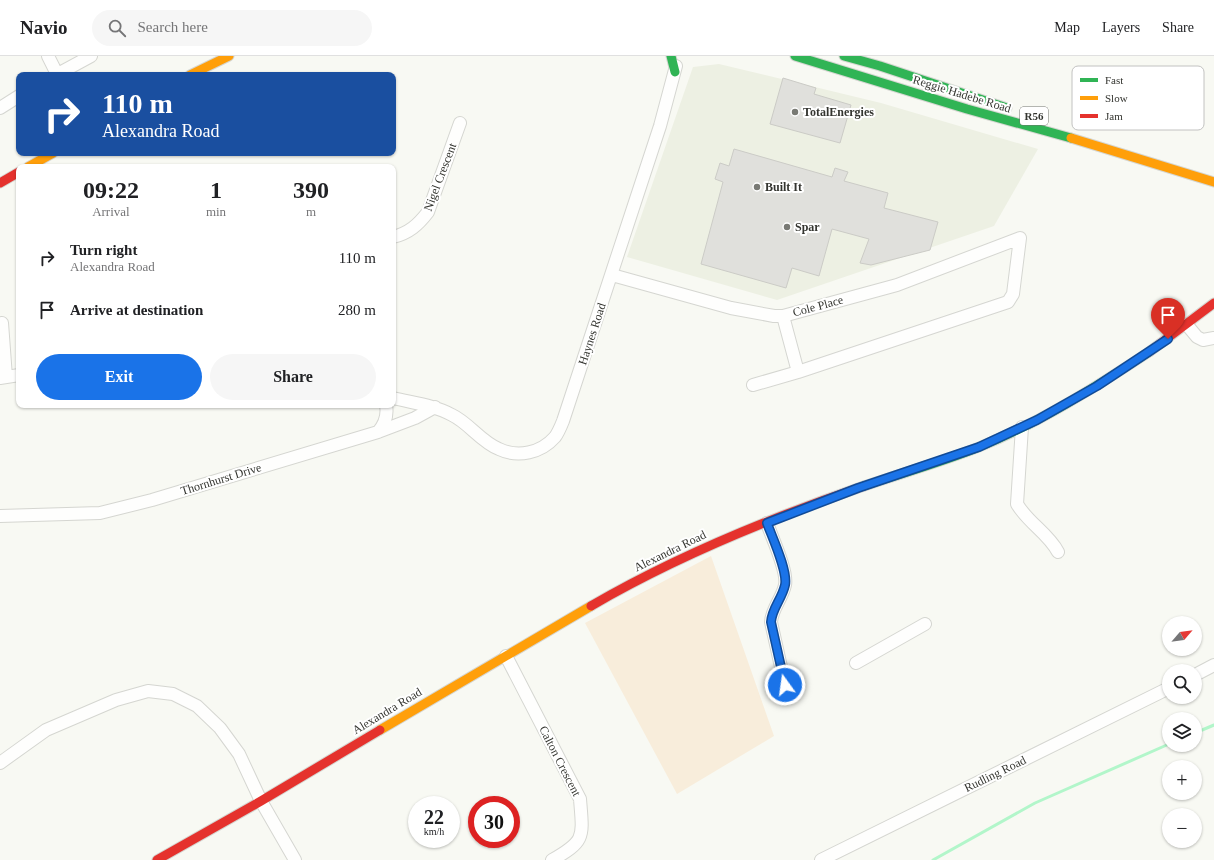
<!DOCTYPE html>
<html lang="en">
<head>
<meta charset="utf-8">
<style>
  body { margin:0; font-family:"Times New Roman",serif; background:#f6f6f6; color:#202124; height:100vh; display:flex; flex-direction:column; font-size:15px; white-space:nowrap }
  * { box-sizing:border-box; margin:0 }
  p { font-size:13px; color:#757577 }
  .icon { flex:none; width:22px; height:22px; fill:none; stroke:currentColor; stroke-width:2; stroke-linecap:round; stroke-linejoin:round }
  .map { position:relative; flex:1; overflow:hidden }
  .drawer { position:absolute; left:16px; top:108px; width:380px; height:244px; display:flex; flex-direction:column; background:#fff; border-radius:8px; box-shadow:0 1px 3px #0004 }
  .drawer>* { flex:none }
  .hud { position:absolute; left:16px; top:16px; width:380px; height:84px; border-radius:8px; box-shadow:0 1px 3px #0004; background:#1a4fa0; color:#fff; overflow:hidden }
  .needle { width:26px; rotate:62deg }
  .controls { position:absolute; left:1162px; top:560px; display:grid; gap:8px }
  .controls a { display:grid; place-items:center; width:40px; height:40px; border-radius:50%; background:#fff; box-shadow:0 1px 3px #0004; font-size:20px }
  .speed { position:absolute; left:408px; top:740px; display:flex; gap:8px; font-size:20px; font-weight:700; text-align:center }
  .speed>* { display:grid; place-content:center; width:52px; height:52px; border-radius:50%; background:#fff; box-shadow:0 1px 3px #0004; line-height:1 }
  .speed small { font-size:10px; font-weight:400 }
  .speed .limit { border:6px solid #d22; background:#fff; color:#111 }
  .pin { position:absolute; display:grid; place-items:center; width:34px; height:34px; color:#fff; margin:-41px -17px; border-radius:50% 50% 50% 0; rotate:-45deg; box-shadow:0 0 4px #0007 }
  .pin .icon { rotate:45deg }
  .me { position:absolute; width:44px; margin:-22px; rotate:346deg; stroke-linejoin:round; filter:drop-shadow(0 0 3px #0008) }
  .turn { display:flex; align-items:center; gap:14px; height:84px; padding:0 20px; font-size:18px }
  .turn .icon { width:52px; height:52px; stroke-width:2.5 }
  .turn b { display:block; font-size:28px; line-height:34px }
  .eta { display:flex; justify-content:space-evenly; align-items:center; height:68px; text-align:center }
  .eta b { font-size:24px; font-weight:700; line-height:28px }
  .cta { display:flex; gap:8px; margin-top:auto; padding:8px 20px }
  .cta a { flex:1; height:46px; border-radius:24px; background:#1a73e8; color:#fff; font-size:16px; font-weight:700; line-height:46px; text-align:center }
  .cta a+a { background:#f6f6f6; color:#202124 }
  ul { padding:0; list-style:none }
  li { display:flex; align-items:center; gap:12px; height:52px; padding:0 20px }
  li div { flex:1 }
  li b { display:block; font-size:15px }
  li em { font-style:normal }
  header { display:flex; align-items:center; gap:24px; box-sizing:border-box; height:56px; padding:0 20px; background:#fff; border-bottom:1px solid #e0e0e0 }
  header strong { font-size:19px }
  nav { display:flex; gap:22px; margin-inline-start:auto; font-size:14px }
  .search { width:280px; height:36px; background:#f6f6f6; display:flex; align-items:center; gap:10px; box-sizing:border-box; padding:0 14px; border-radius:22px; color:#757577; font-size:15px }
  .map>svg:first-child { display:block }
</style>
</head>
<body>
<header>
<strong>Navio</strong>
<div class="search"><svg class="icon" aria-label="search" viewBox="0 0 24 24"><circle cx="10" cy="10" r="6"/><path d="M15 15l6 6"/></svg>Search here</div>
<nav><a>Map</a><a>Layers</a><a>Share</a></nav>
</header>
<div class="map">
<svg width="1214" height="804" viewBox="0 0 1214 804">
  <rect width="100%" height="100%" fill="#f8f9f3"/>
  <!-- built -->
  <path fill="#edf0e3" d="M719,8L881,47L1038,93L994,170L777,244L627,201L693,11Z"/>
  <!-- green -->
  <path fill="#f8eddb" d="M711,500L774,680L677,738L585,567Z"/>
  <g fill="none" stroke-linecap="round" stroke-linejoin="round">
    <!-- stream -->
    <path stroke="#b2f6ca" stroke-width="3" d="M1195,677L1214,669
      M933,804L1035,747L1169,688"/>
  </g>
  <!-- building -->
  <path fill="#e0e0dc" stroke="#cbcbc6" d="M783,22L816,32L814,38L851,49L840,87L770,68Z
    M734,93L832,121L835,112L848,116L844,125L888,137L884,152L938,166L930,194L871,209L860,207L869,183L832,173L819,220L792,212L786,232L701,208L723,126L715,123L720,107L729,110Z"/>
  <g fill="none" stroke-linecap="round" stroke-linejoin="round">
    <!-- street casing -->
    <g stroke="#d5d6d1" stroke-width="14">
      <path id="street" d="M48,0L57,18
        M56,19L91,0
        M0,52L19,40
        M393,181C409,177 418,169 428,156L460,67
        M612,219L731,252L774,260H783L897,229L1020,182L1013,238L1008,246L798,316L753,329
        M783,260L798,316
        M2,267L6,321
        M1187,269L1197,281L1203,284L1214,282
        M0,322L19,319
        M393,342C413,347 434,349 452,359C469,367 481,386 499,393C518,402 541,397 555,381C558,377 561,370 563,365L660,70L676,10
        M1022,371L1017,448C1028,467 1048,477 1058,496
        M378,376C385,368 388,360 386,349
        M0,460L100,457L152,444L378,376L415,362L435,351
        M767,467C772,482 788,515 785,529C782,543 772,552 771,566L785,629
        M506,600L580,743C583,781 586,785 552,804
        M856,607L925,568
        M1195,619L1214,609
        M0,707L46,674L116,644L148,635L173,638L197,650L220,672L239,698L261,745L295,804
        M821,804L1169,632"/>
    </g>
    <!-- fast casing -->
    <g stroke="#d5d6d1" stroke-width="11">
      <path id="fast" d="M671,0L675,16
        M795,0L967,53L1071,82
        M844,0L880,10L1007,52
        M864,430C902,417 942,406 979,391C1039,367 1094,332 1149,296"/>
    </g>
    <!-- slow casing -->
    <g stroke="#d5d6d1" stroke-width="11">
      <path id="slow" d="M190,19L229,0
        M1071,82L1214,126
        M28,111L53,97
        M380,674L591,550"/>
    </g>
    <!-- jam casing -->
    <g stroke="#d5d6d1" stroke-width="11">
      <path id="jam" d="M0,127L19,116
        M1149,296L1214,247
        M591,550C677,500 770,462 864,430
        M157,804L261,745L380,674"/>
    </g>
    <!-- street -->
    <use href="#street" stroke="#fefefd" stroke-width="12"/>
    <!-- fast -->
    <use href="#fast" stroke="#30b455" stroke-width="9"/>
    <!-- slow -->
    <use href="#slow" stroke="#ff9f0a" stroke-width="9"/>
    <!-- jam -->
    <use href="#jam" stroke="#e5322d" stroke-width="9"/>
  </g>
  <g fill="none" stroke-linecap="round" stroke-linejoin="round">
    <!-- route casing -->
    <g stroke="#114b97" stroke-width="10">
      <path id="route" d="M785,629L771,566C772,552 782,543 785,529C788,515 772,481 767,467L858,432L979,391L1037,364L1097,330L1168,283"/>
    </g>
    <!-- route -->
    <use href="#route" stroke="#1a73e8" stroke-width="7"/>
  </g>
  <!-- markers -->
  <g fill="#797a74" stroke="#fff" stroke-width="1.5">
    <circle cx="795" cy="56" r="4"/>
    <circle cx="757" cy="131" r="4"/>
    <circle cx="787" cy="171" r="4"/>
  </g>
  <g text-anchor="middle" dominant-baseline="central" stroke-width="4" stroke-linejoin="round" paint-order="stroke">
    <!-- shield labels -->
    <rect fill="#fff" stroke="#71726e" stroke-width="1" x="1020" y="51" width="28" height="18" rx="3"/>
    <g font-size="11" font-weight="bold" fill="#343530">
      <text x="1034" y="60">R56</text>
    </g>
    <!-- street labels -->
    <g font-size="12" fill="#343530" stroke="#fff">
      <text transform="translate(962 38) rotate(17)">Reggie Hadebe Road</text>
      <text transform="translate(440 121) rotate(-69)">Nigel Crescent</text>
      <text transform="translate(818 250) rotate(-15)">Cole Place</text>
      <text transform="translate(592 278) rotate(-72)">Haynes Road</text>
      <text transform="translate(221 423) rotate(-17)">Thornhurst Drive</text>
      <text transform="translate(670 495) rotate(-26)">Alexandra Road</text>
      <text transform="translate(387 655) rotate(-31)">Alexandra Road</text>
      <text transform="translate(560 705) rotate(63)">Calton Crescent</text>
      <text transform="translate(995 718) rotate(-26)">Rudling Road</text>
    </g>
    <!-- poi labels -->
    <g font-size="12" font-weight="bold" fill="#343530" stroke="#fff" text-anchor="start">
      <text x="803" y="56">TotalEnergies</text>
      <text x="765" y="131">Built It</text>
      <text x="795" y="171">Spar</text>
    </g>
  </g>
  <!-- legend -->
  <rect x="1072" y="10" width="132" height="64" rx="6" fill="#fff" stroke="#c2c2c1" stroke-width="1"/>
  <rect x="1080" y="22" width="18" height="4" fill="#30b455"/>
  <rect x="1080" y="40" width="18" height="4" fill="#ff9f0a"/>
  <rect x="1080" y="58" width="18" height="4" fill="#e5322d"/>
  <g font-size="11" fill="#343530">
    <text x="1105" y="28">Fast</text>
    <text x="1105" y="46">Slow</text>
    <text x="1105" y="64">Jam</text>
  </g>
</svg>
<div class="controls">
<a><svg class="needle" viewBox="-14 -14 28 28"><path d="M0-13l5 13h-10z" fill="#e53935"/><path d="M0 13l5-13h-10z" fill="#757577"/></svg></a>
<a><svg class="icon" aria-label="search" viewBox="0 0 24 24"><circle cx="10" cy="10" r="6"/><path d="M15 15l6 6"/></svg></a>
<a><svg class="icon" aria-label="layers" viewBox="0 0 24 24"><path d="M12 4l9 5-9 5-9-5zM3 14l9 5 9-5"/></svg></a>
<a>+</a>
<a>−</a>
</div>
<div class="speed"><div>22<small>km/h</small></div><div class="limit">30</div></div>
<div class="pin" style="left:1168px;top:283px;background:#d93025"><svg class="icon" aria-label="arrive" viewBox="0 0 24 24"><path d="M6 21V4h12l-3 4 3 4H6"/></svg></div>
<svg class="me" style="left:785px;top:629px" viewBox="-20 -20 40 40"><circle r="17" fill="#1a73e8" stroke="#fff" stroke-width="3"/><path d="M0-11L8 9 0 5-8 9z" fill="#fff"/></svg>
<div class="hud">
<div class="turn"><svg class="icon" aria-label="right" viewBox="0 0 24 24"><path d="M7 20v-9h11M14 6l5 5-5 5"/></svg><div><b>110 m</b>Alexandra Road</div></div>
</div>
<section class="drawer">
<div class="eta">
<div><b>09:22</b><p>Arrival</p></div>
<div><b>1</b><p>min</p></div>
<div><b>390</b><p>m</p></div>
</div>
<ul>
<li><svg class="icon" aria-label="right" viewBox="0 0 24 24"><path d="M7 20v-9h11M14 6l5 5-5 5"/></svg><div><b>Turn right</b><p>Alexandra Road</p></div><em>110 m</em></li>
<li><svg class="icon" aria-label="arrive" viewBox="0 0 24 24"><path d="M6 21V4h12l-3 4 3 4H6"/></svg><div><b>Arrive at destination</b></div><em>280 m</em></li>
</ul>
<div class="cta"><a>Exit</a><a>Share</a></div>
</section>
</div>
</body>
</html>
